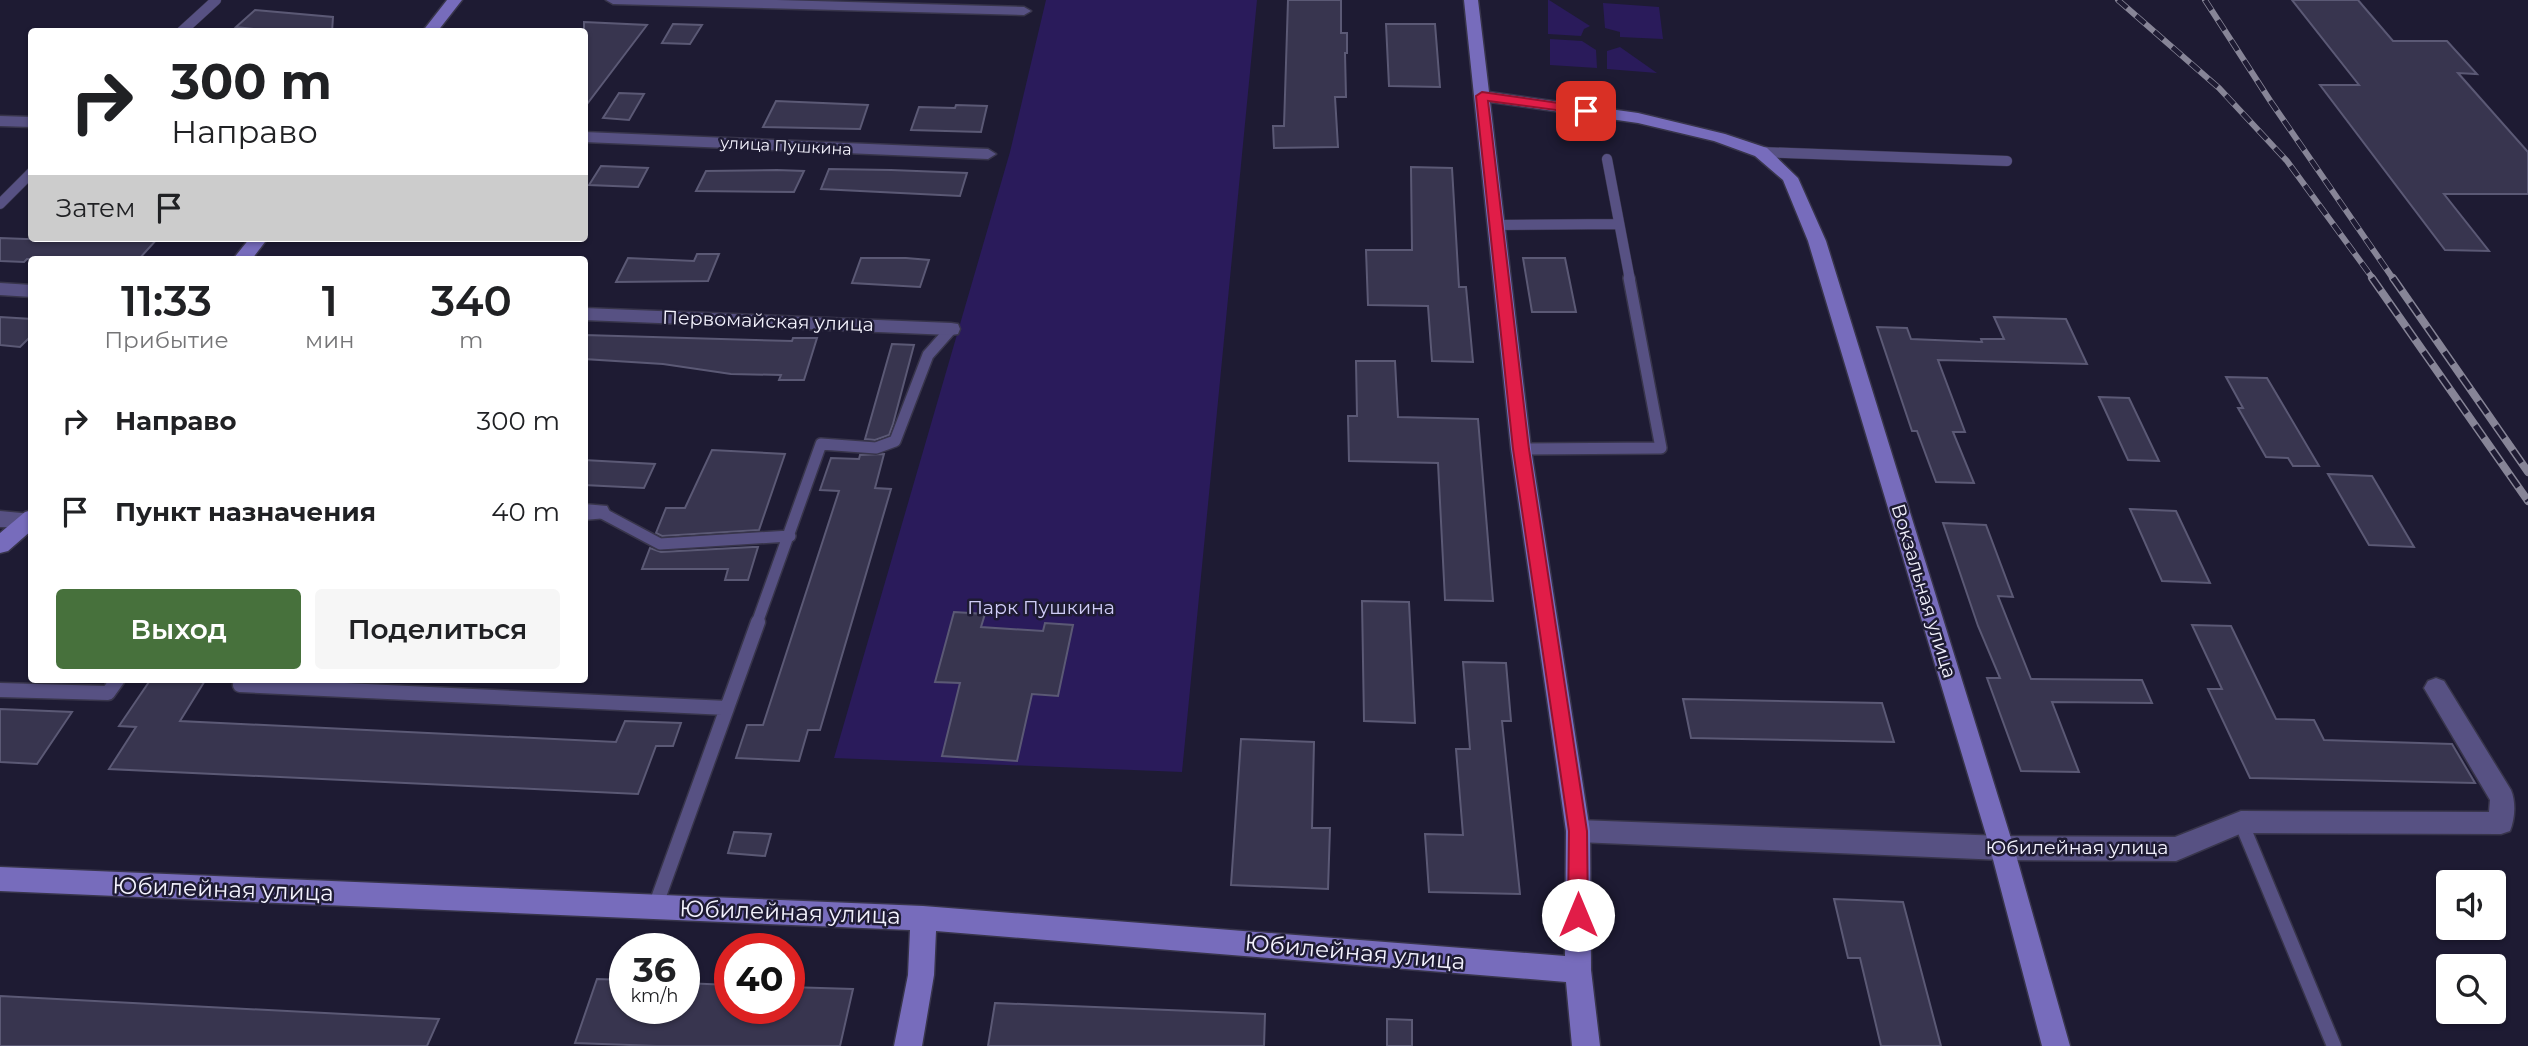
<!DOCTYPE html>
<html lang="ru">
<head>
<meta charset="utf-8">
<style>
  body { margin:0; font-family:Montserrat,sans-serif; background:#f6f6f6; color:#202124; height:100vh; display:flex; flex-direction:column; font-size:26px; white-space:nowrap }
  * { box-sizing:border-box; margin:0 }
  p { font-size:23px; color:#757577 }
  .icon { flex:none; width:38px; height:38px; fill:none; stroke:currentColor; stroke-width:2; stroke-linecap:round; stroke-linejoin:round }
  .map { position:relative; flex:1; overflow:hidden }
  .drawer { position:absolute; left:28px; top:256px; width:560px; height:427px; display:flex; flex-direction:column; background:#fff; border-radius:7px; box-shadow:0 2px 5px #0004 }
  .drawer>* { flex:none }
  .guide { position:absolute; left:28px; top:28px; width:560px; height:214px; border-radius:7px; box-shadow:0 2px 5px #0004; background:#fff; color:#202124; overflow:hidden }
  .buttons { position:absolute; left:2436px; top:870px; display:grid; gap:14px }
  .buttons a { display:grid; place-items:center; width:70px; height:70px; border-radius:7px; background:#fff; box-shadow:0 2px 5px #0004; font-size:35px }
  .speed { position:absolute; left:609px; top:933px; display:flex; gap:14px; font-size:35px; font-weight:700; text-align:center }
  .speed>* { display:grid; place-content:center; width:91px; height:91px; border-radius:50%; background:#fff; box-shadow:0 2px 5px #0004; line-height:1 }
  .speed small { font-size:18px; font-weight:400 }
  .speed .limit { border:10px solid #d22; background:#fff; color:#111 }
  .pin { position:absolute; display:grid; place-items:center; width:60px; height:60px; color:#fff; margin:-30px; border-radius:14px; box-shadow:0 4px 10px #0006 }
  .me { position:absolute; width:77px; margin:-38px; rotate:0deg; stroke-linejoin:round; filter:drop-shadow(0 0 5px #0008) }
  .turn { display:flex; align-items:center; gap:24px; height:147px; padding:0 28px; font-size:32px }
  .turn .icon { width:91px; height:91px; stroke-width:2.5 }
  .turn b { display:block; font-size:49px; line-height:60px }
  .then { display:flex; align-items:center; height:66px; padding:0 28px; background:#0003; gap:14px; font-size:26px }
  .eta { display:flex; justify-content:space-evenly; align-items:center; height:119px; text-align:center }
  .eta b { font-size:42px; font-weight:600; line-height:49px }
  .button { display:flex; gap:14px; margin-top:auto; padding:14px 28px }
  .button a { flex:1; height:80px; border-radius:7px; background:#47713c; color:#fff; font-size:28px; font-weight:600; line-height:80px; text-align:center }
  .button a+a { background:#f6f6f6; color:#202124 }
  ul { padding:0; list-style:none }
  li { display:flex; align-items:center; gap:21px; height:91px; padding:0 28px }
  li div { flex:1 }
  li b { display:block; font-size:26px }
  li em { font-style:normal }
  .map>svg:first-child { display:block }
</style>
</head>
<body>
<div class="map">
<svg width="2528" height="1046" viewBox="0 0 2528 1046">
  <rect width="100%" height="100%" fill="#1e1b33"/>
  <!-- green -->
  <path fill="#2a1b5b" d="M1046,0H1257L1182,772L834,758L1010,152Z
    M1548,0H1549L1590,26L1584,29L1581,36L1548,34Z
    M1603,3L1659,7L1663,39L1620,37V32L1605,28Z
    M1550,39L1582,41L1596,50L1597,68L1550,65Z
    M1620,47L1657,73L1607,69V51Z"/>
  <!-- building -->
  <path fill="#38354f" stroke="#5b5975" stroke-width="2" d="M1288,0H1341V33H1347V53H1345L1346,97H1335L1338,147L1274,148L1273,126H1284Z
    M2292,0H2358L2393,41H2447L2477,74L2458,73L2528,152V194H2444L2489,251L2445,250L2320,85H2359Z
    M255,10L333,17L332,32H281L236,27Z
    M584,22L647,25L584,108Z
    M673,24L702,25L690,44L662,43Z
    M1386,24H1435L1440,87L1389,86Z
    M619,93L644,94L629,120L603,118Z
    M776,101L868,105L860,129L763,127Z
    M956,105L987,106L981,132L911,130L919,107L955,108Z
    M601,166L648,168L638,187L589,185Z
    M1411,167L1452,168L1459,287H1466L1473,362L1432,361L1428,306L1368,305L1366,250H1412Z
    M829,169L891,170L967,173L960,196L821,189Z
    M777,170L804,171L794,192L696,191L706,171Z
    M0,238L26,239L158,238L139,259H27L24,262L0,261Z
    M697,254H719L708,281L616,282L628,258L694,261Z
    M861,258H906L929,260L920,287L852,283Z
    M1523,258H1565L1576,312H1532Z
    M0,317L32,319V335L20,347L0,345Z
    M1994,317L2066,319L2087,364L1938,360L1965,432H1953L1974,483L1936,482L1917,431H1912L1877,327L1907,328L1911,339L1982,342L1981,339H2004Z
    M584,335L792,341L793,338H817L804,380H779L781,375L731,374L663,364L584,359Z
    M892,344L914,345L893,424L889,435L875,440L865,439Z
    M1356,361H1395L1398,417L1478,419L1493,601L1445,600L1438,463L1349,461L1348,416H1357Z
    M2226,377L2267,378L2319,466H2293L2288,458L2266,457L2238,408H2243Z
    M2099,397L2129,398L2159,461L2128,460Z
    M712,450L785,454L759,530L662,536L656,533L666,508H685Z
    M884,454L875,488L891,489L820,730H808L799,761L736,758L747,725H763L839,491L820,490L831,458L859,459L860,455Z
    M584,460L655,464L644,488L584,485Z
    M2328,474L2372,476L2414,547L2369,545Z
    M2130,509L2176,511L2210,583L2162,581Z
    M1943,523L1986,525L2013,597L1998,596L2031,679L2142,680L2152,703L2052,702L2079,772L2021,771L1987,678H2000L1978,626Z
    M753,547H758L748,580H725L728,569H642L650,548L661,552Z
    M1362,601L1409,602L1415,723L1364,721Z
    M954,612L985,614L981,627L1043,631L1045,623L1073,625L1058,696L1032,694L1017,761L942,756L960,683L935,682Z
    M2192,625L2231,626L2276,719L2314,720L2324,740L2452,744L2475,783L2250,778L2208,689H2222Z
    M1463,662L1506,663L1511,721H1502L1520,894L1429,892L1425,834L1463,835L1456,749H1470Z
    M151,679H206L180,721L616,742L625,721L681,723L673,746H656L638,794L109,769L136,727L119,726Z
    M1683,699L1882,703L1894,742L1691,738Z
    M0,709L72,712L37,764L0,762Z
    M1241,739L1314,742L1312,828H1330L1328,889L1231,885Z
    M734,832L771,834L765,856L728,853Z
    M1834,899L1903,902L1941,1046H1881L1860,958H1848Z
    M597,979L625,980V1008H684V983L730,985V1008H789V987L853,989L840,1046H657L575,1043Z
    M0,996L439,1019L427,1046H0Z
    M995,1003L1265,1014L1264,1046H988Z
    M1387,1019L1412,1020V1046H1387Z"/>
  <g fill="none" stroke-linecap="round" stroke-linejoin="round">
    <!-- lane-far2 casing -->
    <g stroke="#38354b" stroke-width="11">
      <path id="lane-far2" d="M181,32L216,0
        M1761,152L2007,161
        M1607,159L1630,280
        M0,204L32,172
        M1496,225L1619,224"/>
    </g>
    <!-- lane-far1 casing -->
    <g stroke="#38354b" stroke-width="14">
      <path id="lane-far1" d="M1521,449L1661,448L1629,278
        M600,512L660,544L790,536
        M757,623L821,444L876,448L895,441L928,355L951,329"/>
    </g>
    <!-- lane casing -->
    <g stroke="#38354b" stroke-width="17">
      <path id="lane" d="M243,679L240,685L727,708L758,622
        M0,690L108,693L118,679
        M2241,822L2334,1046
        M655,907L727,708"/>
    </g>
    <!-- street casing -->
    <g stroke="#38354b" stroke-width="3">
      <path id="street" d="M606,0H777L1024,7L1031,11L1024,15L613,4Z
        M0,116L32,117V127L0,126Z
        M584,132L988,149L996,154L988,159L584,142Z
        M0,283L32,285V297L0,295Z
        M584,308L951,323L958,324L960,329L958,334L951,335L584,320Z
        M584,504L607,506L610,512L607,518L584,520Z
        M0,511L32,514V528L0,527Z
        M2436,678L2444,681L2511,790C2516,802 2515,819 2510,831L2501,834L2242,833L2176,861L2002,860L1578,842L1569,839L1566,831L1569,823L1578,820L2002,836L2175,837L2241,811L2489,812L2490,800L2424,688L2428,681Z"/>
    </g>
    <!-- secondary casing -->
    <g stroke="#38354b" stroke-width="3">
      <path id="secondary" d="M447,0H462L437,32H422Z
        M1464,0H1478L1489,92L1638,113L1725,134L1767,148L1798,178L1826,241L2014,848L2070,1046H2042L1990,848L1808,241L1783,180L1755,156L1714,141L1638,123L1490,102L1531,449L1590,831L1591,970L1600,1046H1572L1566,982L936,931L934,975L922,1046H894L908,975L910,930L0,891V867L923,906L1565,956L1566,831L1511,449Z
        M250,238H268L252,259H233Z
        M32,510V530L8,551L0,553V533L25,512Z"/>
    </g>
    <!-- lane-far2 -->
    <use href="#lane-far2" stroke="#575183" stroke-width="10"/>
    <!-- lane-far1 -->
    <use href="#lane-far1" stroke="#575183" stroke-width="11"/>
    <!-- lane -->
    <use href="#lane" stroke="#575183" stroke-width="14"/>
    <!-- street -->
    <use href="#street" fill="#575183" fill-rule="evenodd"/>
    <!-- secondary -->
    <use href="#secondary" fill="#776cbc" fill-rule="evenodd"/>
    <!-- rail-far1 casing -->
    <g stroke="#878597" stroke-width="6">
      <path id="rail-far1" d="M2118,0L2219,88L2287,161L2374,280
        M2205,0L2271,102L2394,280"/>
    </g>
    <!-- rail casing -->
    <g stroke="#878597" stroke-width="8">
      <path id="rail" d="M2372,278L2528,501
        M2393,278L2528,472"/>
    </g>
    <!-- rail-far1 -->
    <use href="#rail-far1" stroke="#1e1b33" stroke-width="4.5" stroke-dasharray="12" stroke-linecap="butt"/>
    <!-- rail -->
    <use href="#rail" stroke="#1e1b33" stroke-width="5" stroke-dasharray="15" stroke-linecap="butt"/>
  </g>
  <!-- route -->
  <path fill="#e11d48" stroke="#92132f" stroke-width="2" d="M1482,92L1586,107L1592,111L1586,114L1488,101L1529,449L1587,831L1588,915L1585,921L1578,924L1571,921L1568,915L1569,831L1513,449L1476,96Z"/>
  <g text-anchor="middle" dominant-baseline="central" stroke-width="5" stroke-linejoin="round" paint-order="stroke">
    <!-- far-street labels -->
    <g font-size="16" fill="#f3f2fd" stroke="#1e1b33">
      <text transform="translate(786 146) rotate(3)">улица Пушкина</text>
    </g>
    <!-- street labels -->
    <g font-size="19" fill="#f3f2fd" stroke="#1e1b33">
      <text transform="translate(768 321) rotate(2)">Первомайская улица</text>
      <text transform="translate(1924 591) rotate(73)">Вокзальная улица</text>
      <text x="2077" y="847">Юбилейная улица</text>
    </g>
    <!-- park labels -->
    <g font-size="19" fill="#d0cdf8" stroke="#1e1b33">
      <text x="1041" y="607">Парк Пушкина</text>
    </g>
    <!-- near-street labels -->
    <g font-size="23" fill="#f3f2fd" stroke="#1e1b33">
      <text transform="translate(223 889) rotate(2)">Юбилейная улица</text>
      <text transform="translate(790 912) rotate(2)">Юбилейная улица</text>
      <text transform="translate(1355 952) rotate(5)">Юбилейная улица</text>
    </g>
  </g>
</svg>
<div class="buttons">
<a><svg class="icon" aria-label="sound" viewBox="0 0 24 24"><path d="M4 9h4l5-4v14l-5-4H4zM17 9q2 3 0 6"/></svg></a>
<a><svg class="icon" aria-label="search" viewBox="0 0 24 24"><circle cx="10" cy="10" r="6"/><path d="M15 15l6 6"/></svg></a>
</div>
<div class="speed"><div>36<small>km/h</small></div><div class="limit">40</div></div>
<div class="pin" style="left:1586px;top:111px;background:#d93025"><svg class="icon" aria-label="arrive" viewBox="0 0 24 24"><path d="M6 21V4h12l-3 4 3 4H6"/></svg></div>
<svg class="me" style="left:1578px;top:915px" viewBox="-20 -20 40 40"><circle r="19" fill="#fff"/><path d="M0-13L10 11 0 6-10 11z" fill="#e11d48"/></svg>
<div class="guide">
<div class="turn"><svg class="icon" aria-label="right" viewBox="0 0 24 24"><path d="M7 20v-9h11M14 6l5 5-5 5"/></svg><div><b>300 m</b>Направо</div></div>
<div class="then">Затем<svg class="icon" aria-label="arrive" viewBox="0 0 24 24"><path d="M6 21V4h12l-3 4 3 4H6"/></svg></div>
</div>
<section class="drawer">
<div class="eta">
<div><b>11:33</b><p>Прибытие</p></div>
<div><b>1</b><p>мин</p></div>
<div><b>340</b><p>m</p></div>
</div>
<ul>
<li><svg class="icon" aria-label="right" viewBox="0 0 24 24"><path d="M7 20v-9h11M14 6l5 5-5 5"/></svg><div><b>Направо</b></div><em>300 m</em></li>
<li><svg class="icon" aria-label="arrive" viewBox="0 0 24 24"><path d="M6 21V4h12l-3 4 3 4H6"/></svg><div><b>Пункт назначения</b></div><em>40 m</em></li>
</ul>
<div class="button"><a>Выход</a><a>Поделиться</a></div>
</section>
</div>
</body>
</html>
